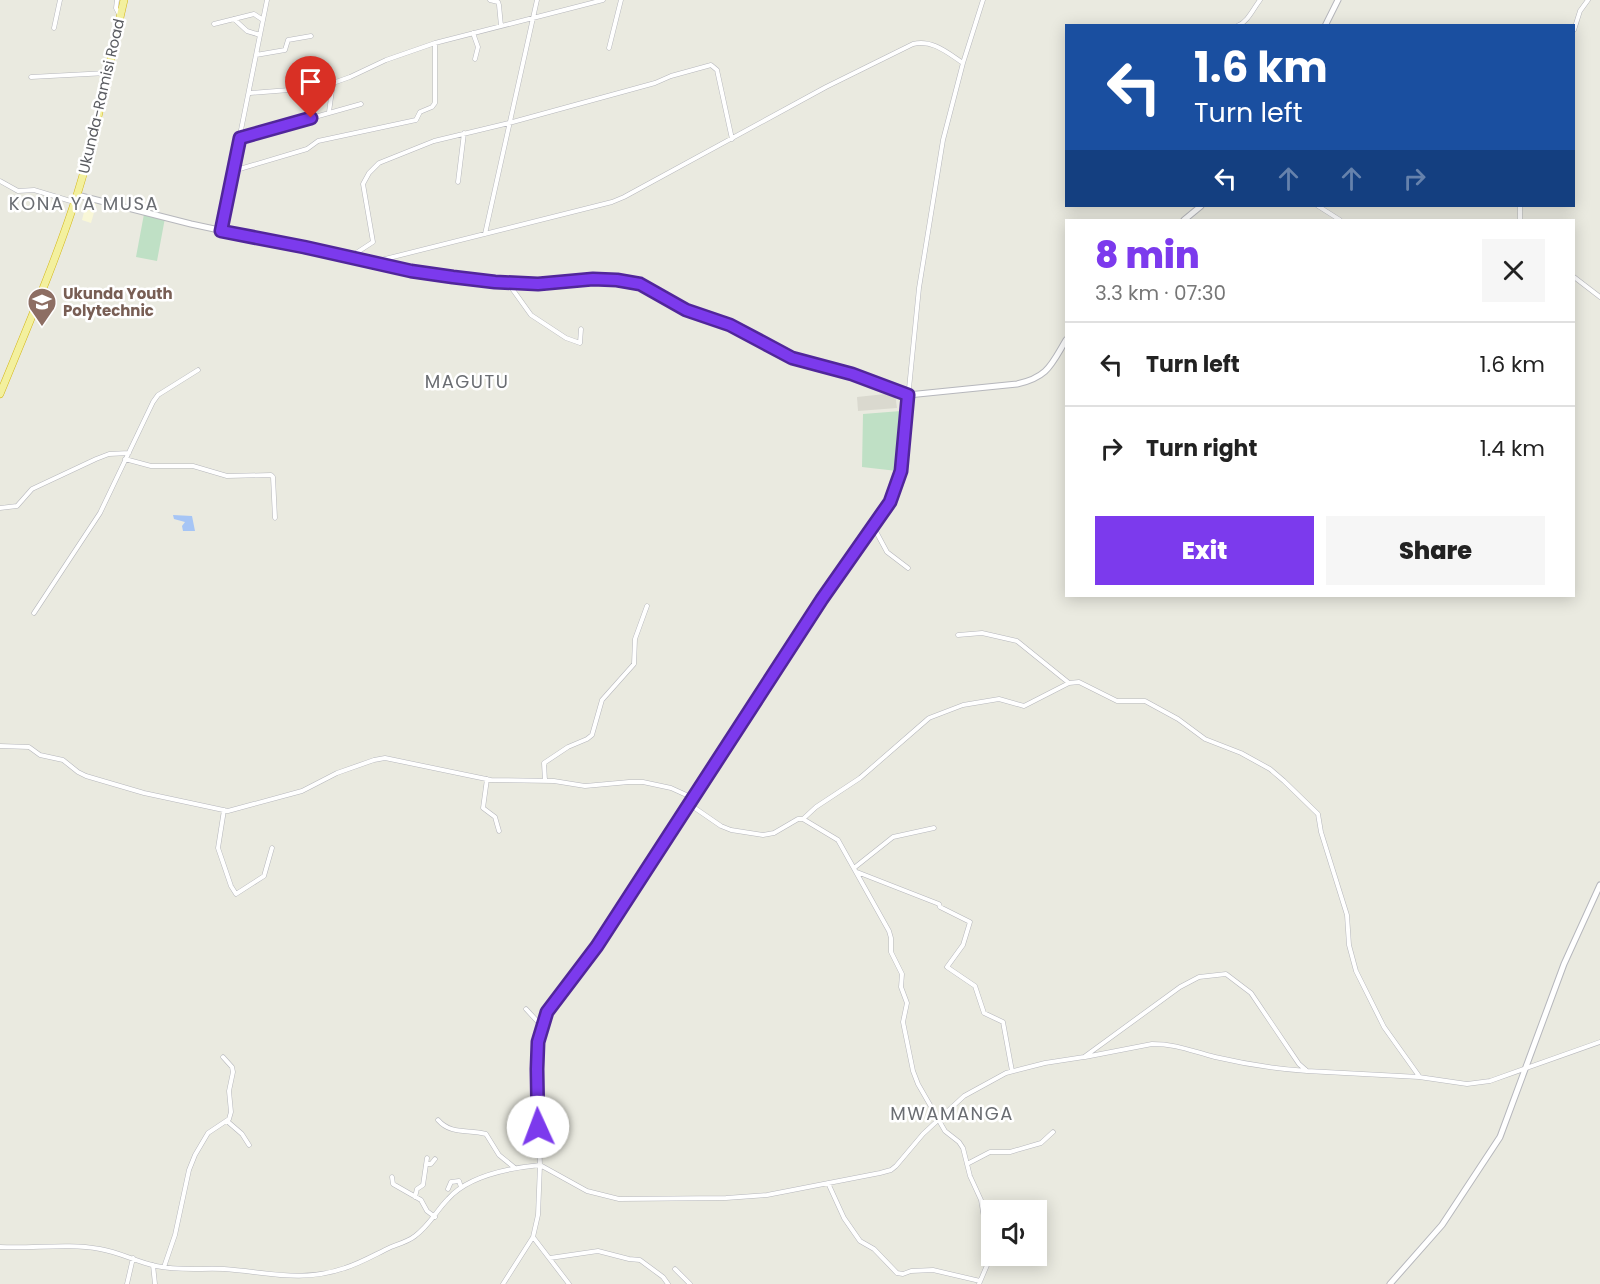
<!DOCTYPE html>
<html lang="en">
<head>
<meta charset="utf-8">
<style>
  body { margin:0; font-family:Poppins,sans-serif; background:#f6f6f6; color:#222; height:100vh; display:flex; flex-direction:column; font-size:22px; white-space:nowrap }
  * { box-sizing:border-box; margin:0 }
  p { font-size:20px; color:#767676 }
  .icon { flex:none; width:33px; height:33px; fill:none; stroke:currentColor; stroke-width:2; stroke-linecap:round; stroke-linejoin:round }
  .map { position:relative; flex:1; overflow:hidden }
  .sheet { position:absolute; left:1065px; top:219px; width:510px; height:378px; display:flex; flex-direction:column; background:#fff; border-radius:0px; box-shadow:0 3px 15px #0003 }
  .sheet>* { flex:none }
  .banner { position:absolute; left:1065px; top:24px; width:510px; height:183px; border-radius:0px; box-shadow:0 3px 15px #0003; background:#1a4fa0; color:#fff; overflow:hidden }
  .fabs { position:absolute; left:981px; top:1200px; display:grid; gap:12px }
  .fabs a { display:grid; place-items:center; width:66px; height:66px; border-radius:0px; background:#fff; box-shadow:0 3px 15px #0003; font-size:30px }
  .pin { position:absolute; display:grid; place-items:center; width:51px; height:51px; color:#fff; margin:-62px -26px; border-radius:50% 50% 50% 0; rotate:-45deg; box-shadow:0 0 6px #0007 }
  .pin .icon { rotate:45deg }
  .me { position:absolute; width:66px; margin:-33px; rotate:358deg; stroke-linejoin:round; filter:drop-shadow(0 0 4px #0008) }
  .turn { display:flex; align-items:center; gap:21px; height:126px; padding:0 30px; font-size:27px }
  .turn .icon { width:78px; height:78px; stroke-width:2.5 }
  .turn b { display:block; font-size:42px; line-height:51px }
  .lanes { display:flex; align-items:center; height:57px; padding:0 30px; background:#0003; justify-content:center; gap:30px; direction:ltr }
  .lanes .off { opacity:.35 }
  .round { display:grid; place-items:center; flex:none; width:63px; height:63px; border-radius:0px; background:#f6f6f6 }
  .overview { display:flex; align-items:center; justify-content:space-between; height:102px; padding:0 30px }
  h1 { font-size:36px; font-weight:800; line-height:45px; color:#7c3aed }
  .action { display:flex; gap:12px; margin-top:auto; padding:12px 30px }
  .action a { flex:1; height:69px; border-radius:0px; background:#7c3aed; color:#fff; font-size:24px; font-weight:800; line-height:69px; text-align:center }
  .action a+a { background:#f6f6f6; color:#222 }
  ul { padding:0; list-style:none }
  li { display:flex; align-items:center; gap:18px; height:84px; padding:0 30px; border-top:2px solid #e0e0e0 }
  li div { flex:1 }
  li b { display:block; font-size:22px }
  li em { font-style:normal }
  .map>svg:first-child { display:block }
</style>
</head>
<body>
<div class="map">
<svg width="1600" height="1284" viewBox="0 0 1600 1284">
  <rect width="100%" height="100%" fill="#eaeae0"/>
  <!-- commercial -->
  <path fill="#f9f7d7" d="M87,200L97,202L91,223L82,220Z"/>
  <!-- education -->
  <path fill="#dad9cf" d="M895,393L897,408L858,411L857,397Z"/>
  <!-- green -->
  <path fill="#bfe0c5" d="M144,214L165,218L157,261L136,257Z
    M901,411L897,471L862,467L863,414Z"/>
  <!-- water -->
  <path fill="#a6c5f5" d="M173,515L192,516L195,531H183L182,526L185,522L174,519Z"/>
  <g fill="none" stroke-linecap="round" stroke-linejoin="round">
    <!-- minor casing -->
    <g stroke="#b6b7bc" stroke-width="5">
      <path id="minor" d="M117,0L116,8L120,16
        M490,0L498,2L499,5L501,26
        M234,19L247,31L260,35
        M214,24L254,14L263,20
        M1237,26C1248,22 1253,9 1260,0
        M54,28L60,0
        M1574,30L1580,11L1588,0
        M473,33L478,47L475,59
        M609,48L621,0
        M256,55L285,50L288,40L311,36
        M31,77L107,73
        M250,93L302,89L333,83L350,77L386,60L435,43L603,0
        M329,112L333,83
        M240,138L361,104
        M233,171L307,149L318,141L416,120L420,112L432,107L435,103V43
        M0,181L18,191L34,190L74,202
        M458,182L464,133
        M1318,206L1340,220
        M1520,206V220
        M221,230L267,0
        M485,234L537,0
        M350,257L373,242L363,184L369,173L379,163L434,141L509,123L655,83L671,76L711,65L717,70L732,139
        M373,262L612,202L624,197L826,87L913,44C932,39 948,53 963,63
        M1574,277L1600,297
        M508,283L531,315L566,338L580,343L581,329
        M125,459L151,466H193L227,476L271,475L273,477L275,518
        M0,508L17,506L32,489L96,459L109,454L129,453
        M873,526L887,552L908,568
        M34,613L100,513L153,402L158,395L198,370
        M958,635L982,633L1017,641L1069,683
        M0,746L29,747L40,755L63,760L78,772L86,776L144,793L228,811L302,791L337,773L374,760L385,758L491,780L554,781L585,786L629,782H643L671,788L693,798
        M487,779L483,808L495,817L499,831
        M545,781L544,763L568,747L587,739L592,735L602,700L634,664L635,639L647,606
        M689,804L721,826L731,830L763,835L774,833L798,819H803L838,840L889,931L891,938V952L902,974L901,987L907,1003L903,1022L913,1071L918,1084L945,1131L959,1142L963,1148L970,1176L981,1200L990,1254L988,1263L979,1284
        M224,810L218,848L231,886L236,894L264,876L272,848
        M803,819L816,807L860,778L929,718L963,705L999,699L1024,706L1069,683L1079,682L1117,701H1145L1178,719L1205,739L1241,753L1270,769L1284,781L1318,814L1321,832L1347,915L1349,945L1356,971L1384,1027L1419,1076
        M854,868L893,837L934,828
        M857,872L939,904L940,907L970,922L963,945L947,967L975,986L984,1013L1003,1022L1012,1071
        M526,1009L538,1022L543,1021
        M1085,1057L1152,1044C1177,1044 1191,1051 1215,1057C1245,1064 1277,1069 1307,1071
        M438,1120C451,1135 468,1129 486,1134L499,1155L515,1168
        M227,1121L242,1134L249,1145
        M427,1164H431L435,1159
        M967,1164L990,1152H1010L1041,1143L1053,1132
        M392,1177L393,1184L421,1200L427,1211L435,1217
        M828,1183L844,1218L860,1241L874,1249L897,1273L903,1274L911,1271L933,1270L980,1281
        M448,1189L451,1182L459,1181L461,1187
        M415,1197L417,1189L423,1185L427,1158
        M533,1237L569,1284
        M0,1247C33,1249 66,1243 100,1249C119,1252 137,1262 156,1266C179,1271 201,1268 224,1269C267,1272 302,1283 345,1268C361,1263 376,1254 391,1247C399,1244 409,1241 415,1236C430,1225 436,1211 448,1199C469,1175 510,1168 540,1165L536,1069L538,1042L547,1012L597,946L822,599L890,502L900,479L919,288L943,140L963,63L983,0
        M550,1258L598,1251L629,1259L640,1260L663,1277L668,1284
        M153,1265L155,1284
        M164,1267L175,1235L189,1170L195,1155L208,1133L229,1119L231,1112L229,1091L233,1072L232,1067L223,1057
        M675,1269L690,1284
        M127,1284L133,1258
        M503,1284L533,1237L538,1215L540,1165L587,1191L619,1199L726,1198L767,1195L880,1173L891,1170L896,1166L923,1134L964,1096L1006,1073L1045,1063L1084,1057L1180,987L1199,977L1226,974L1251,993L1299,1064L1307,1071L1419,1077L1467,1084L1490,1081L1600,1042"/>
    </g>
    <!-- tertiary casing -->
    <g stroke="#b6b7bc" stroke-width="7">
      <path id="tertiary" d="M1325,26L1338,0
        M77,195L191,224L411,271L495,282L554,284L593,279L617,280L640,284L686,310L730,325L792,358L852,374L908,395L1017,384C1048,377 1051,365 1066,340
        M1184,220L1201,206
        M1390,1284L1442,1225L1500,1137L1564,964L1600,885"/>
    </g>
    <!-- trunk casing -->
    <g stroke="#d4b817" stroke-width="8">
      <path id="trunk" d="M0,394C27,328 55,263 77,195C97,131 109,65 124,0"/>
    </g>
    <!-- minor -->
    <use href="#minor" stroke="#fff" stroke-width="4"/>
    <!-- tertiary -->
    <use href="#tertiary" stroke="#fff" stroke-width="5"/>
    <!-- trunk -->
    <use href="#trunk" stroke="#f3f09e" stroke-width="7"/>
  </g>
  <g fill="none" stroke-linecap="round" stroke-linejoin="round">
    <!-- route casing -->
    <g stroke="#51269a" stroke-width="15">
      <path id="route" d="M311,118L240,138L221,231L304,247L411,271L453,277L495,282L538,284L593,279L617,280L640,284L686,310L730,325L792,358L852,374L908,395L901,471L890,502L822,599L597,946L547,1012L538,1042L537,1069L538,1127"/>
    </g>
    <!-- route -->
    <use href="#route" stroke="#7c3aed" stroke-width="10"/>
  </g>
  <!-- icons -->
  <defs>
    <g id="university-pin" transform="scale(1.5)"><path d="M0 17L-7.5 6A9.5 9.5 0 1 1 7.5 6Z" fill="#8d6e63" stroke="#fff"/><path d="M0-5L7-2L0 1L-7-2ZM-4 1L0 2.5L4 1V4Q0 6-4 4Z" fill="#fff"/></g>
  </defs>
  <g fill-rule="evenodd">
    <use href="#university-pin" x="42" y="302"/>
  </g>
  <g text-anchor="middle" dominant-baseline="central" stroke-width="5" stroke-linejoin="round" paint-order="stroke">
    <!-- street labels -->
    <g font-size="15" fill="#595b60" stroke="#fff">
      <text transform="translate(101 96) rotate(-77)">Ukunda-Ramisi Road</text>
    </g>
    <!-- education labels -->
    <g font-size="15" font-weight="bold" fill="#785e54" stroke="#fff" text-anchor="start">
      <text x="63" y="293">Ukunda Youth<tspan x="63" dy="17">Polytechnic</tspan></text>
    </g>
    <!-- quarter labels -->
    <g font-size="18" letter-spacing="1.5" fill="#6a6d72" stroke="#fff">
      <text x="84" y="203">KONA YA MUSA</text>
      <text x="467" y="381">MAGUTU</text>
      <text x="952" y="1113">MWAMANGA</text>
    </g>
  </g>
</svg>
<div class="fabs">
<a><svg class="icon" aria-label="sound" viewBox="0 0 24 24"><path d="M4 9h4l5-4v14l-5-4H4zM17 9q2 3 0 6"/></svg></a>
</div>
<div class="pin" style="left:311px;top:118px;background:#d93025"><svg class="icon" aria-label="arrive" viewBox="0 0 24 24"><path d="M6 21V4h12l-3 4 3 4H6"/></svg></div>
<svg class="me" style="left:538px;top:1127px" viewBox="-20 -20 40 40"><circle r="19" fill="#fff"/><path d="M0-13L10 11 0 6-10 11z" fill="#7c3aed"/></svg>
<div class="banner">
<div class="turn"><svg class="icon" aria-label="left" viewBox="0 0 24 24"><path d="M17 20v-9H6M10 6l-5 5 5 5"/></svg><div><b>1.6 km</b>Turn left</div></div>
<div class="lanes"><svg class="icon" aria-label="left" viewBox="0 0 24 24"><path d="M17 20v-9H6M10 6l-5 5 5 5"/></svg><svg class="icon off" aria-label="ahead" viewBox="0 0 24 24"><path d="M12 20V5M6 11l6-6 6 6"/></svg><svg class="icon off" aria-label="ahead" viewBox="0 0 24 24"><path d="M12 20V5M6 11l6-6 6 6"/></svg><svg class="icon off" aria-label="right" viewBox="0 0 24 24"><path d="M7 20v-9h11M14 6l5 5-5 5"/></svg></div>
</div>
<section class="sheet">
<div class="overview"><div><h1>8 min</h1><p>3.3 km · 07:30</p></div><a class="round"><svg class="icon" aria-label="close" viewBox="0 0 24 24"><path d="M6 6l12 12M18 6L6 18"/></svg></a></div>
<ul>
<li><svg class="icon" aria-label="left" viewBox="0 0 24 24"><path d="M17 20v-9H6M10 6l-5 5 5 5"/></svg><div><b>Turn left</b></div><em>1.6 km</em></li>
<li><svg class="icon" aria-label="right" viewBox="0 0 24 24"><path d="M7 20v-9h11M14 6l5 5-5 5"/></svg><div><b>Turn right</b></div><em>1.4 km</em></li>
</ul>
<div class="action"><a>Exit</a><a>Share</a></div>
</section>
</div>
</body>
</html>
